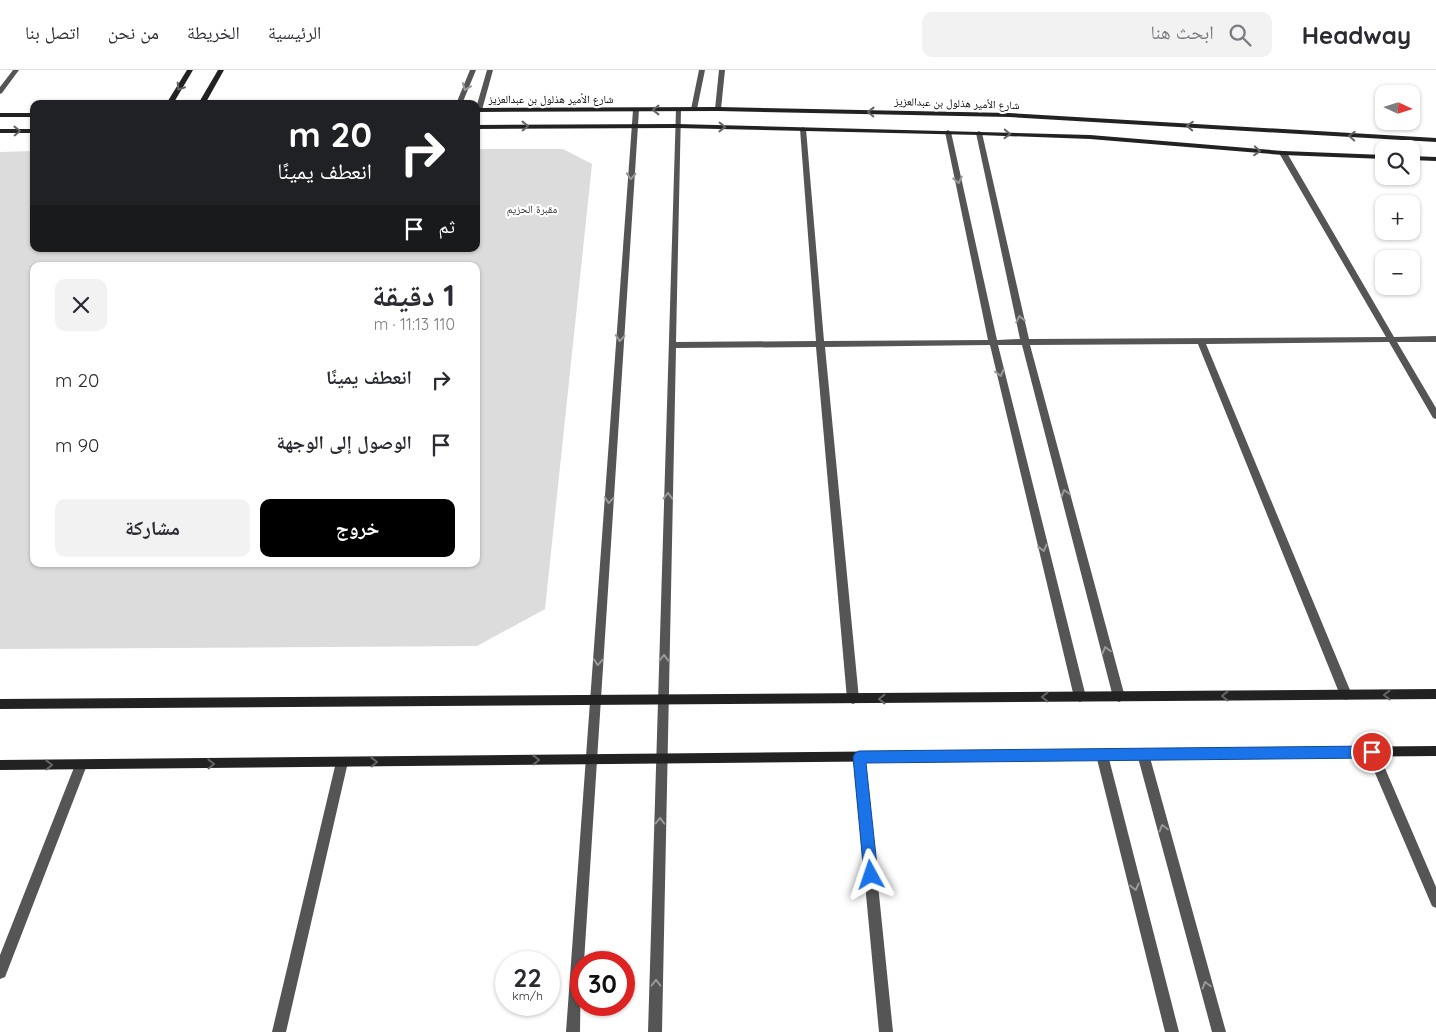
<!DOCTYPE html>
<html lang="ar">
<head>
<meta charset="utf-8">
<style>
  body { margin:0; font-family:Quicksand,"Noto Naskh Arabic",sans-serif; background:#f2f2f3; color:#2b2b33; direction:rtl; height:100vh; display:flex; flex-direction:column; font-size:19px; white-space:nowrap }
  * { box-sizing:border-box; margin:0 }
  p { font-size:16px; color:#7c7c81 }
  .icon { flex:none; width:28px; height:28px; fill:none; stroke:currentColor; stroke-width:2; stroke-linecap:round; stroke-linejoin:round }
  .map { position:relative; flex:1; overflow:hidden; direction:ltr }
  .side { position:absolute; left:30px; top:192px; width:450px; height:305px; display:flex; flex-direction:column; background:#fff; border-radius:10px; box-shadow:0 1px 4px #0004; direction:rtl }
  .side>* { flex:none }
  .guide { position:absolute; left:30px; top:30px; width:450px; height:152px; border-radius:10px; box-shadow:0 1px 4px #0004; direction:rtl; background:#202124; color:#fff; overflow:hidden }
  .needle { width:32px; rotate:94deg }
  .fabs { position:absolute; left:1375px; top:15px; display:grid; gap:10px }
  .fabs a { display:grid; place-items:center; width:45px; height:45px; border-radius:10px; background:#fff; box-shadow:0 1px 4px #0004; font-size:25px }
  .speed { position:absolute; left:495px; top:881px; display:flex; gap:10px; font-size:25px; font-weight:700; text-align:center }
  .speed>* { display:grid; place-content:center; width:65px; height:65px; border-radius:50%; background:#fff; box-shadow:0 1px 4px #0004; line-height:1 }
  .speed small { font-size:12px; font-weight:400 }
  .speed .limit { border:8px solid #d22; background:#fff; color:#111 }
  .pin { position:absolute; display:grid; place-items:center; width:42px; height:42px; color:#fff; margin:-21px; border:2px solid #fff; border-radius:50%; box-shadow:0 1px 5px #0007 }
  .me { position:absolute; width:55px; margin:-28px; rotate:355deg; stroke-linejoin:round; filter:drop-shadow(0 0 4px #0008) }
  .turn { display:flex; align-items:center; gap:18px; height:105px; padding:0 25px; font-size:22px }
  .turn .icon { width:65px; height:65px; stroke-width:2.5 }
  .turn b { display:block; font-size:35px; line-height:42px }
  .then { display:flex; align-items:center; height:48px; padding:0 25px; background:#0003; gap:10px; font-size:19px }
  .round { display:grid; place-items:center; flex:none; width:52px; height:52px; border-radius:10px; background:#f2f2f3 }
  .headline { display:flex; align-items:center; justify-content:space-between; height:85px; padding:0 25px }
  h1 { font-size:30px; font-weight:700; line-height:38px }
  .cta { display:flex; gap:10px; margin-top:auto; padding:10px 25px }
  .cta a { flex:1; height:58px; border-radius:10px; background:#000; color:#fff; font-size:20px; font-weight:700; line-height:58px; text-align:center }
  .cta a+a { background:#f2f2f3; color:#2b2b33 }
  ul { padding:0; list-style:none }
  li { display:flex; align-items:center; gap:15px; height:65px; padding:0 25px }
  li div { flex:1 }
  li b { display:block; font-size:19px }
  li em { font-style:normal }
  header { display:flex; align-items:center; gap:30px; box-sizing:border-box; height:70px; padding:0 25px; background:#fff; border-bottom:1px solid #e1e1e2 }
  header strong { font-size:24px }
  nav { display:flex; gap:28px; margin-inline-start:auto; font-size:18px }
  .search { width:350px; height:45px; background:#f2f2f3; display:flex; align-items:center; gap:12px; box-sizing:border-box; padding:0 18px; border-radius:10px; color:#7c7c81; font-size:19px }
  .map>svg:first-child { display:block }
</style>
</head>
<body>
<header>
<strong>Headway</strong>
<div class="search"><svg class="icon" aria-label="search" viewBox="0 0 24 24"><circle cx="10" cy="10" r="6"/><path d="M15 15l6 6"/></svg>ابحث هنا</div>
<nav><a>الرئيسية</a><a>الخريطة</a><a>من نحن</a><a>اتصل بنا</a></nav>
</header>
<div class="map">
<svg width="1436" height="962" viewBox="0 0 1436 962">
  <rect width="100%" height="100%" fill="#fff"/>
  <!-- green -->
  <path fill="#dcdcdc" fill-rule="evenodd" d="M476,79H563L592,94L545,539L477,576L0,579V82L34,81V179H476ZM34,196H476V494H34Z"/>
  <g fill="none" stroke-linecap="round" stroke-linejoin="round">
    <!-- lane -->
    <path fill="#555" fill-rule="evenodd" d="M470,0H476L462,34H456Z
      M487,0H493L482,40L479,42L476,41V38Z
      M699,0H705L697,39L694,41L691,39Z
      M719,0H725L721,39L718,41L715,39Z"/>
    <!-- street -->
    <path fill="#555" fill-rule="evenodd" d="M13,0H19L2,23L0,24V17Z
      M636,38L639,40L584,892H581L580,962H566L633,40Z
      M676,39L681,40L676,272L816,271L800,59L803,57L806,59L824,271L988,270L945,62L948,60L951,62L997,270L1020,269L976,63L979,61L982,63L1029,269L1386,267L1279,83L1283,81L1287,83L1394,267L1436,266V272H1397L1436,338V349L1433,348L1389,272L1206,274L1352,625L1350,628L1346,630L1342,628L1340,625L1198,274L1030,275L1125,627L1123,630L1119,632L1115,630L1113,627L1022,275H998L1086,627L1084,630L1080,632L1076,630L1074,627L990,275L825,277L859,629L857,632L853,634L849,632L847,629L816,277L676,278L662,962H648Z
      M1372,677L1376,678L1378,682L1436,817V838L1432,836L1366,682L1368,678Z
      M1143,679L1147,680L1149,684L1226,962H1212L1137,684L1139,680Z
      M1102,680L1106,681L1108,685L1179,962H1165L1096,685L1098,681Z
      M859,682L863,683L865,687L893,962H879L853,687L855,683Z
      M342,687L346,688L348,692L286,962H272L336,692L338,688Z
      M81,690L85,691L87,695L7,902L5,907L0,909V885L75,695L77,691Z"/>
    <!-- secondary -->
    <path fill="#222" fill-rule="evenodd" d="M187,0H193L173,34H166Z
      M218,0H224L205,34H198Z
      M718,37L1009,43L1436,68V72L1009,47L718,41L476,42V38Z
      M0,43H34V47H0Z
      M677,54L1090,65L1283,81L1384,85V89L1283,85L1090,69L979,65L677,58L476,59V55Z
      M0,59H34V63H0Z
      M1411,86L1436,87V91L1411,90Z
      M1436,619V629L0,639V629Z
      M1436,676V686L0,700V690Z"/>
  </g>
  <!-- one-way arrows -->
  <defs><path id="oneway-chevron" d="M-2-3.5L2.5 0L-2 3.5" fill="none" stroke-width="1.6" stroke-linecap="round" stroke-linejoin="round" transform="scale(1.25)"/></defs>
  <g stroke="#646464">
    <use href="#oneway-chevron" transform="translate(180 17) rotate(123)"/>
    <use href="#oneway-chevron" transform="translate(656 40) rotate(180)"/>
    <use href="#oneway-chevron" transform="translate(871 42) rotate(-179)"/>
    <use href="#oneway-chevron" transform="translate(525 56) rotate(-1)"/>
    <use href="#oneway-chevron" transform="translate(1190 56) rotate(-176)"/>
    <use href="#oneway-chevron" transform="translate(722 57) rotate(1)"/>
    <use href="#oneway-chevron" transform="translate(17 61) rotate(-1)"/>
    <use href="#oneway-chevron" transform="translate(1007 64) rotate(2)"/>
    <use href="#oneway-chevron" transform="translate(1352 66) rotate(-177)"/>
    <use href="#oneway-chevron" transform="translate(1257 81) rotate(5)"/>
    <use href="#oneway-chevron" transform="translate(1387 625) rotate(180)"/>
    <use href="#oneway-chevron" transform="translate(1225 626) rotate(180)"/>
    <use href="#oneway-chevron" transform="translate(1045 627) rotate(180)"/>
    <use href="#oneway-chevron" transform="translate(882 629) rotate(180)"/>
    <use href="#oneway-chevron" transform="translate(536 690)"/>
    <use href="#oneway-chevron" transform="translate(374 692) rotate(-1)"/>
    <use href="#oneway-chevron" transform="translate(211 694) rotate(-1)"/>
    <use href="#oneway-chevron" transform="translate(49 695)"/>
  </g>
  <g stroke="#999">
    <use href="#oneway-chevron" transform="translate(466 17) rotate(112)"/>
    <use href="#oneway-chevron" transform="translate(631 106) rotate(94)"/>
    <use href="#oneway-chevron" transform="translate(958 110) rotate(78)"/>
    <use href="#oneway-chevron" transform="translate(1020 249) rotate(-102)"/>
    <use href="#oneway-chevron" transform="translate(620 268) rotate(94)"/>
    <use href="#oneway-chevron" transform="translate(1000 303) rotate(76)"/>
    <use href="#oneway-chevron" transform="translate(1065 423) rotate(-105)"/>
    <use href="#oneway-chevron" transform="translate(668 426) rotate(-89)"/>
    <use href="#oneway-chevron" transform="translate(609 430) rotate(94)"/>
    <use href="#oneway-chevron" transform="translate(1043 478) rotate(76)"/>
    <use href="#oneway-chevron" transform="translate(1106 580) rotate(-105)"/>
    <use href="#oneway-chevron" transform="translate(664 588) rotate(-89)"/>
    <use href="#oneway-chevron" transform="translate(598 592) rotate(94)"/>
    <use href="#oneway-chevron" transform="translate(660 751) rotate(-89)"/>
    <use href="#oneway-chevron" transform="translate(1163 758) rotate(-105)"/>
    <use href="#oneway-chevron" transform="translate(1135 817) rotate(76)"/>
    <use href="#oneway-chevron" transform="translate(656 913) rotate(-89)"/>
    <use href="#oneway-chevron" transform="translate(1206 915) rotate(-105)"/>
  </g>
  <!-- route -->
  <path fill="#1a73e8" stroke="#114b97" d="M1372,676L1377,678L1379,682L1377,686L1372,688L866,693L878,805L876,810L871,812L866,810L864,805L853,687L855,683L859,681Z"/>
  <g text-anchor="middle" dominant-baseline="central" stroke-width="4.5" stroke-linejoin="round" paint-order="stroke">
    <!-- far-street labels -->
    <g font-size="11" fill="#000" stroke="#fff">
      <text x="551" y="29">شارع الأمير هذلول بن عبدالعزيز</text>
      <text transform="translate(957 33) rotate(2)">شارع الأمير هذلول بن عبدالعزيز</text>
    </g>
    <!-- far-park labels -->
    <g font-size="11" fill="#333" stroke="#fff">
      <text x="532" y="139">مقبرة الحزيم</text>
    </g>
  </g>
</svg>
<div class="fabs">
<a><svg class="needle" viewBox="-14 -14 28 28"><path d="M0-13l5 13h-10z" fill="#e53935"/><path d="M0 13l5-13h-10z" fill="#7c7c81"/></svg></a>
<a><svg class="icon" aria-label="search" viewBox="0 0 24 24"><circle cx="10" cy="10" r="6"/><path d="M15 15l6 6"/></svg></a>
<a>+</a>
<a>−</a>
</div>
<div class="speed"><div>22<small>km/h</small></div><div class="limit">30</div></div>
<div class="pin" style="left:1372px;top:682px;background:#d93025"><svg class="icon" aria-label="arrive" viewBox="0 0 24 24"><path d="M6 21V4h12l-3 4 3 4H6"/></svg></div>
<svg class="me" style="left:871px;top:805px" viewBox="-20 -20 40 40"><path d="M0-17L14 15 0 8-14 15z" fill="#1a73e8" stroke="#fff" stroke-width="4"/></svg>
<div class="guide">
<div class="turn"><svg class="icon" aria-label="right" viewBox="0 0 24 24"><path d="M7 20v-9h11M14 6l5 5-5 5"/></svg><div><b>20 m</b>انعطف يمينًا</div></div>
<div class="then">ثم<svg class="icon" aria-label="arrive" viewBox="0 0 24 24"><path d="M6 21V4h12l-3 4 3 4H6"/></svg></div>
</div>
<section class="side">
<div class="headline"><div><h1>1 دقيقة</h1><p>110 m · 11:13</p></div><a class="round"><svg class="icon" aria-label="close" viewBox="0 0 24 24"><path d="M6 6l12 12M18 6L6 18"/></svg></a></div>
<ul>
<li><svg class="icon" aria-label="right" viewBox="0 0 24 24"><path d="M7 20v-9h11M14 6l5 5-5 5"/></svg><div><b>انعطف يمينًا</b></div><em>20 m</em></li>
<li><svg class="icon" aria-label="arrive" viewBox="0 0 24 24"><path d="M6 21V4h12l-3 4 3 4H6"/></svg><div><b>الوصول إلى الوجهة</b></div><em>90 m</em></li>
</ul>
<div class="cta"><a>خروج</a><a>مشاركة</a></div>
</section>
</div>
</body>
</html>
